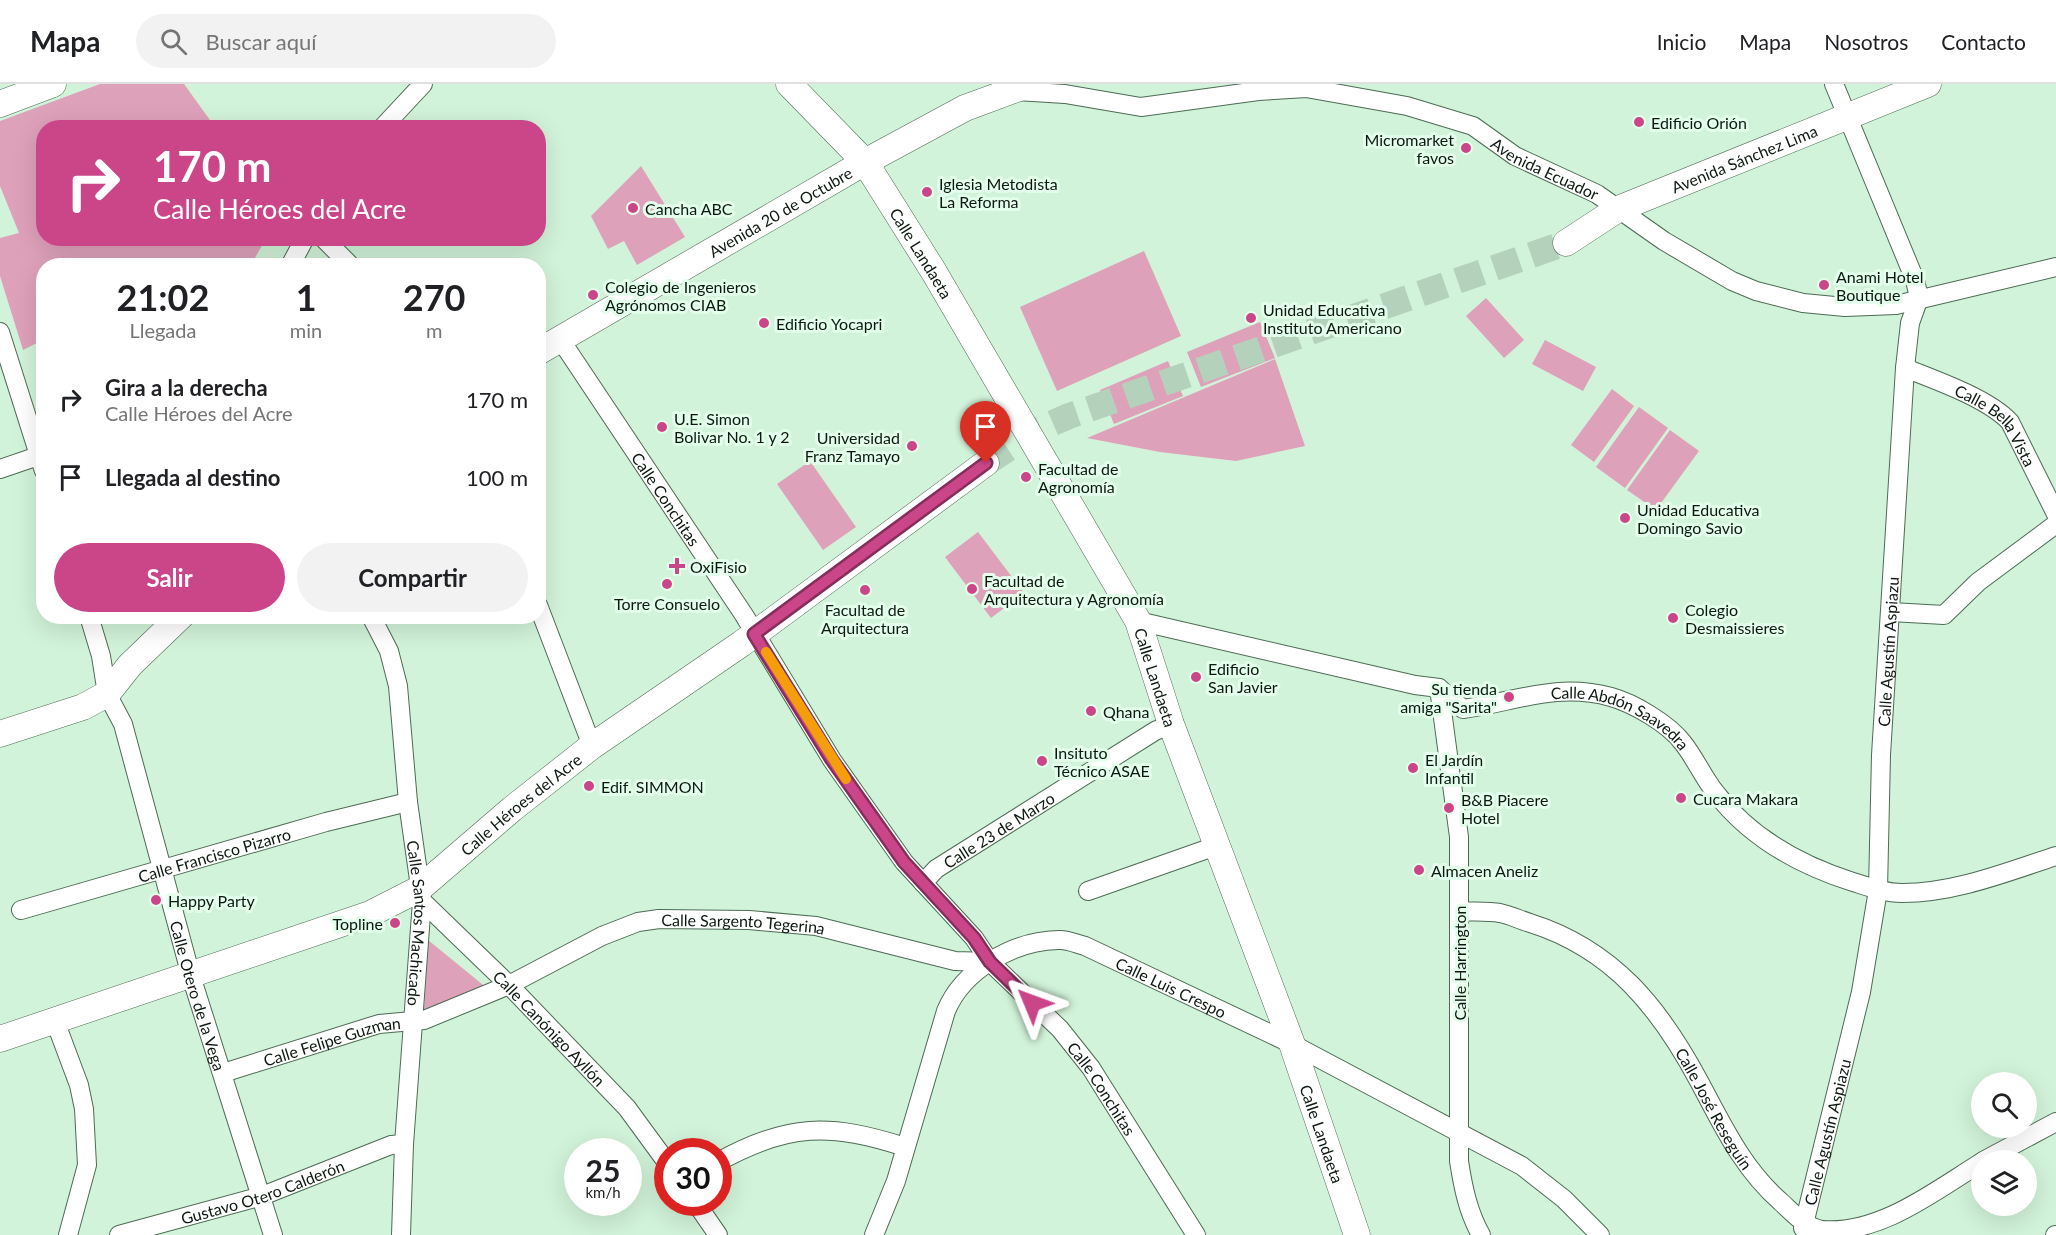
<!DOCTYPE html>
<html lang="es">
<head>
<meta charset="utf-8">
<style>
  body { margin:0; font-family:Lato,sans-serif; background:#f2f2f2; color:#202124; height:100vh; display:flex; flex-direction:column; font-size:22px; white-space:nowrap }
  * { box-sizing:border-box; margin:0 }
  p { font-size:20px; color:#757577 }
  .icon { flex:none; width:33px; height:33px; fill:none; stroke:currentColor; stroke-width:2; stroke-linecap:round; stroke-linejoin:round }
  .map { position:relative; flex:1; overflow:hidden }
  .details { position:absolute; left:36px; top:174px; width:510px; height:366px; display:flex; flex-direction:column; background:#fff; border-radius:24px; box-shadow:0 6px 24px #0002 }
  .details>* { flex:none }
  .hud { position:absolute; left:36px; top:36px; width:510px; height:126px; border-radius:24px; box-shadow:0 6px 24px #0002; background:#cb4689; color:#fff; overflow:hidden }
  .tools { position:absolute; left:1971px; top:988px; display:grid; gap:12px }
  .tools a { display:grid; place-items:center; width:66px; height:66px; border-radius:50%; background:#fff; box-shadow:0 6px 24px #0002; font-size:30px }
  .speed { position:absolute; left:564px; top:1054px; display:flex; gap:12px; font-size:30px; font-weight:700; text-align:center }
  .speed>* { display:grid; place-content:center; width:78px; height:78px; border-radius:50%; background:#fff; box-shadow:0 6px 24px #0002; line-height:1 }
  .speed small { font-size:15px; font-weight:400 }
  .speed .limit { border:9px solid #d22; background:#fff; color:#111 }
  .pin { position:absolute; display:grid; place-items:center; width:51px; height:51px; color:#fff; margin:-62px -26px; border-radius:50% 50% 50% 0; rotate:-45deg; box-shadow:0 0 6px #0007 }
  .pin .icon { rotate:45deg }
  .me { position:absolute; width:66px; margin:-33px; rotate:314deg; stroke-linejoin:round; filter:drop-shadow(0 0 4px #0008) }
  .turn { display:flex; align-items:center; gap:21px; height:126px; padding:0 18px; font-size:27px }
  .turn .icon { width:78px; height:78px; stroke-width:2.5 }
  .turn b { display:block; font-size:42px; line-height:51px }
  .eta { display:flex; justify-content:space-evenly; align-items:center; height:102px; text-align:center }
  .eta b { font-size:36px; font-weight:700; line-height:42px }
  .cta { display:flex; gap:12px; margin-top:auto; padding:12px 18px }
  .cta a { flex:1; height:69px; border-radius:36px; background:#cb4689; color:#fff; font-size:24px; font-weight:700; line-height:69px; text-align:center }
  .cta a+a { background:#f2f2f2; color:#202124 }
  ul { padding:0; list-style:none }
  li { display:flex; align-items:center; gap:18px; height:78px; padding:0 18px }
  li div { flex:1 }
  li b { display:block; font-size:22px }
  li em { font-style:normal }
  header { display:flex; align-items:center; gap:36px; box-sizing:border-box; height:84px; padding:0 30px; background:#fff; border-bottom:2px solid #e0e0e0 }
  header strong { font-size:28px }
  nav { display:flex; gap:33px; margin-inline-start:auto; font-size:21px }
  .search { width:420px; height:54px; background:#f2f2f2; display:flex; align-items:center; gap:15px; box-sizing:border-box; padding:0 21px; border-radius:33px; color:#757577; font-size:22px }
  .map>svg:first-child { display:block }
</style>
</head>
<body>
<header>
<strong>Mapa</strong>
<div class="search"><svg class="icon" aria-label="search" viewBox="0 0 24 24"><circle cx="10" cy="10" r="6"/><path d="M15 15l6 6"/></svg>Buscar aquí</div>
<nav><a>Inicio</a><a>Mapa</a><a>Nosotros</a><a>Contacto</a></nav>
</header>
<div class="map">
<svg width="2056" height="1151" viewBox="0 0 2056 1151">
  <rect width="100%" height="100%" fill="#d1f3d9"/>
  <!-- green -->
  <path fill="#dea1ba" d="M100,0H184L215,43L44,44V154L265,156L251,181L44,182L43,256L23,266L0,192V154L19,149L0,102V37Z
    M641,82L685,153L637,181L624,157L608,165L591,132Z
    M1144,167L1181,252L1057,307L1020,223Z
    M1486,214L1524,256L1504,274L1466,232Z
    M1260,238L1275,274L1201,303L1187,268Z
    M1545,256L1596,283L1583,307L1532,280Z
    M1275,275L1305,362L1236,377L1160,368L1087,354Z
    M1168,277L1183,312L1114,340L1100,306Z
    M1612,305L1634,322L1594,378L1571,361Z
    M1639,323L1668,344L1625,404L1596,383Z
    M1670,346L1699,367L1656,426L1627,406Z
    M810,377L856,443L823,466L777,400Z
    M978,448L1024,509L991,534L945,473Z
    M428,856L488,905L424,927Z"/>
  <g fill="none" stroke-linecap="round" stroke-linejoin="round">
    <!-- secondary-tunnel -->
    <path stroke="#b4d2bb" stroke-width="26" stroke-dasharray="26 13" stroke-linecap="butt" d="M986,379L1037,346L1069,332L1566,159"/>
    <!-- street casing -->
    <g stroke="#4d6b55" stroke-width="20">
      <g id="street">
        <path id="s1" d="M1016,7L1065,10L1141,23L1258,7L1306,4L1407,22L1473,42L1515,72L1597,110L1664,157L1732,197L1756,207L1803,219L1845,223L1896,221L2056,183"/>
        <path d="M382,44L423,0"/>
        <path d="M323,154L351,182"/>
        <path d="M290,182L305,154"/>
        <path d="M0,248L44,387"/>
        <path id="s2" d="M560,255L744,531L832,676L904,778L974,854L990,878L1060,945L1091,984L1196,1151"/>
        <path id="s3" d="M1905,284C1936,296 1989,315 2010,338L2056,430"/>
        <path d="M0,385L44,370"/>
        <path d="M538,521L592,662"/>
        <path d="M1891,528L1944,531L1978,498L2056,440"/>
        <path id="s4" d="M89,532L101,572L107,610L123,640L191,892L273,1151"/>
        <path id="s5" d="M371,532L389,567L398,602L408,718L422,817L404,1060L401,1151"/>
        <path id="s6" d="M1138,537L1415,601L1439,604L1463,625C1515,618 1556,598 1611,613C1633,619 1669,640 1683,659C1695,674 1703,693 1715,708C1750,754 1799,781 1853,798C1869,803 1885,809 1902,809C1955,809 2007,788 2056,772"/>
        <path d="M1439,604L1459,753V1077C1463,1103 1468,1128 1481,1151"/>
        <path id="s7" d="M923,799L936,785L1155,647L1171,640"/>
        <path d="M1088,807L1216,762"/>
        <path id="s8" d="M422,817L509,901L627,1024L668,1080"/>
        <path id="s9" d="M21,826L326,738L408,718"/>
        <path id="s10" d="M1459,827C1473,828 1487,827 1500,829C1510,831 1520,836 1530,839C1613,865 1660,924 1700,999C1723,1042 1743,1085 1781,1118C1793,1129 1805,1143 1822,1146C1880,1151 1936,1106 1982,1078"/>
        <path d="M55,937L79,1001L84,1025L87,1081L68,1151"/>
        <path id="s11" d="M223,989L379,940L424,936L509,901L602,852L638,838L659,835L749,836L816,842L955,877L990,878"/>
        <path d="M1983,1077L2056,1038"/>
        <path d="M718,1078C788,1039 830,1039 905,1063"/>
        <path d="M696,1119L718,1151"/>
        <path id="s12" d="M1803,1144L1861,908L1878,806L1881,671L1905,284L1910,239L1919,214L1915,196L1834,0"/>
        <path id="s13" d="M119,1151L262,1112L391,1061L404,1060"/>
        <path id="s14" d="M874,1151L896,1097L946,927C963,886 1013,857 1058,856C1067,855 1077,860 1085,862L1292,960L1522,1082L1564,1115L1600,1151"/>
        <path d="M2055,1151H2056"/>
      </g>
    </g>
    <!-- secondary casing -->
    <g stroke="#4d6b55" stroke-width="27">
      <g id="secondary">
        <path id="s15" d="M789,0L865,78L934,188L1138,537L1171,640L1292,960L1357,1151"/>
        <path d="M0,20L53,0"/>
        <path id="s16" d="M1566,159L1618,125L1928,0"/>
        <path id="s17" d="M538,268L865,78L965,24L1030,0"/>
        <path d="M0,650L83,623L107,610L130,581L181,532"/>
        <path id="s18" d="M0,955L370,830L419,805L512,725L592,662L741,560L986,379"/>
      </g>
    </g>
    <!-- street -->
    <use href="#street" stroke="#fff" stroke-width="18"/>
    <!-- secondary -->
    <use href="#secondary" stroke="#fff" stroke-width="26"/>
  </g>
  <g fill="none" stroke-linecap="round" stroke-linejoin="round">
    <!-- route casing -->
    <g stroke="#842e59" stroke-width="15">
      <path id="route" d="M986,379L754,550L832,676L904,778L974,854L990,878L1032,919"/>
    </g>
    <!-- route -->
    <use href="#route" stroke="#cb4689" stroke-width="10"/>
    <!-- slow -->
    <path stroke="#f59e0b" stroke-width="10" d="M766,568L846,695"/>
  </g>
  <!-- markers -->
  <g fill="#cb4689" stroke="#e3feea" stroke-width="2">
    <circle cx="1639" cy="38" r="6"/>
    <circle cx="1466" cy="64" r="6"/>
    <circle cx="927" cy="108" r="6"/>
    <circle cx="633" cy="124" r="6"/>
    <circle cx="1824" cy="201" r="6"/>
    <circle cx="593" cy="211" r="6"/>
    <circle cx="1251" cy="234" r="6"/>
    <circle cx="764" cy="239" r="6"/>
    <circle cx="662" cy="343" r="6"/>
    <circle cx="912" cy="362" r="6"/>
    <circle cx="1026" cy="393" r="6"/>
    <circle cx="1625" cy="434" r="6"/>
    <path d="M674 473h6v6h6v6h-6v6h-6v-6h-6v-6h6z"/>
    <circle cx="667" cy="500" r="6"/>
    <circle cx="972" cy="505" r="6"/>
    <circle cx="865" cy="506" r="6"/>
    <circle cx="1673" cy="534" r="6"/>
    <circle cx="1196" cy="593" r="6"/>
    <circle cx="1509" cy="613" r="6"/>
    <circle cx="1091" cy="627" r="6"/>
    <circle cx="1042" cy="677" r="6"/>
    <circle cx="1413" cy="684" r="6"/>
    <circle cx="589" cy="702" r="6"/>
    <circle cx="1681" cy="714" r="6"/>
    <circle cx="1449" cy="724" r="6"/>
    <circle cx="1419" cy="786" r="6"/>
    <circle cx="156" cy="816" r="6"/>
    <circle cx="395" cy="839" r="6"/>
  </g>
  <g text-anchor="middle" dominant-baseline="central" stroke-width="6" stroke-linejoin="round" paint-order="stroke">
    <!-- poi labels -->
    <g font-size="16" fill="#0d1910" stroke="#e3feea" text-anchor="start">
      <text x="1651" y="38">Edificio Orión</text>
      <text x="1454" y="55" text-anchor="end">Micromarket<tspan x="1454" dy="18">favos</tspan></text>
      <text x="939" y="99">Iglesia Metodista<tspan x="939" dy="18">La Reforma</tspan></text>
      <text x="645" y="124">Cancha ABC</text>
      <text x="1836" y="192">Anami Hotel<tspan x="1836" dy="18">Boutique</tspan></text>
      <text x="605" y="202">Colegio de Ingenieros<tspan x="605" dy="18">Agrónomos CIAB</tspan></text>
      <text x="1263" y="225">Unidad Educativa<tspan x="1263" dy="18">Instituto Americano</tspan></text>
      <text x="776" y="239">Edificio Yocapri</text>
      <text x="674" y="334">U.E. Simon<tspan x="674" dy="18">Bolivar No. 1 y 2</tspan></text>
      <text x="900" y="353" text-anchor="end">Universidad<tspan x="900" dy="18">Franz Tamayo</tspan></text>
      <text x="1038" y="384">Facultad de<tspan x="1038" dy="18">Agronomía</tspan></text>
      <text x="1637" y="425">Unidad Educativa<tspan x="1637" dy="18">Domingo Savio</tspan></text>
      <text x="690" y="482">OxiFisio</text>
      <text x="984" y="496">Facultad de<tspan x="984" dy="18">Arquitectura y Agronomía</tspan></text>
      <text x="667" y="519" text-anchor="middle">Torre Consuelo</text>
      <text x="865" y="525" text-anchor="middle">Facultad de<tspan x="865" dy="18">Arquitectura</tspan></text>
      <text x="1685" y="525">Colegio<tspan x="1685" dy="18">Desmaissieres</tspan></text>
      <text x="1208" y="584">Edificio<tspan x="1208" dy="18">San Javier</tspan></text>
      <text x="1497" y="604" text-anchor="end">Su tienda<tspan x="1497" dy="18">amiga "Sarita"</tspan></text>
      <text x="1103" y="627">Qhana</text>
      <text x="1054" y="668">Insituto<tspan x="1054" dy="18">Técnico ASAE</tspan></text>
      <text x="1425" y="675">El Jardín<tspan x="1425" dy="18">Infantil</tspan></text>
      <text x="601" y="702">Edif. SIMMON</text>
      <text x="1693" y="714">Cucara Makara</text>
      <text x="1461" y="715">B&amp;B Piacere<tspan x="1461" dy="18">Hotel</tspan></text>
      <text x="1431" y="786">Almacen Aneliz</text>
      <text x="168" y="816">Happy Party</text>
      <text x="383" y="839" text-anchor="end">Topline</text>
    </g>
    <!-- street labels -->
    <g font-size="16" fill="#0d1910" stroke="#e3feea">
      <text stroke="none"><textPath href="#s16" startOffset="198">Avenida Sánchez Lima</textPath></text>
      <text stroke="none"><textPath href="#s1" startOffset="548">Avenida Ecuador</textPath></text>
      <text stroke="none"><textPath href="#s17" startOffset="280">Avenida 20 de Octubre</textPath></text>
      <text stroke="none"><textPath href="#s15" startOffset="216">Calle Landaeta</textPath></text>
      <text stroke="none"><textPath href="#s3" startOffset="111">Calle Bella Vista</textPath></text>
      <text stroke="none"><textPath href="#s2" startOffset="192">Calle Conchitas</textPath></text>
      <text stroke="none"><textPath href="#s12" startOffset="585">Calle Agustín Aspiazu</textPath></text>
      <text stroke="none"><textPath href="#s15" startOffset="702">Calle Landaeta</textPath></text>
      <text stroke="none"><textPath href="#s6" startOffset="506">Calle Abdón Saavedra</textPath></text>
      <text stroke="none"><textPath href="#s18" startOffset="578">Calle Héroes del Acre</textPath></text>
      <text stroke="none"><textPath href="#s7" startOffset="93">Calle 23 de Marzo</textPath></text>
      <text stroke="none"><textPath href="#s9" startOffset="201">Calle Francisco Pizarro</textPath></text>
      <text stroke="none"><textPath href="#s5" startOffset="314">Calle Santos Machicado</textPath></text>
      <text stroke="none"><textPath href="#s11" startOffset="550">Calle Sargento Tegerina</textPath></text>
      <text transform="translate(1459 879) rotate(-90)">Calle Harrington</text>
      <text stroke="none"><textPath href="#s14" startOffset="498">Calle Luis Crespo</textPath></text>
      <text stroke="none"><textPath href="#s4" startOffset="396">Calle Otero de la Vega</textPath></text>
      <text stroke="none"><textPath href="#s8" startOffset="180">Calle Canónigo Ayllón</textPath></text>
      <text stroke="none"><textPath href="#s11" startOffset="114">Calle Felipe Guzman</textPath></text>
      <text stroke="none"><textPath href="#s2" startOffset="928">Calle Conchitas</textPath></text>
      <text stroke="none"><textPath href="#s10" startOffset="342">Calle José Reseguín</textPath></text>
      <text stroke="none"><textPath href="#s12" startOffset="99">Calle Agustín Aspiazu</textPath></text>
      <text stroke="none"><textPath href="#s15" startOffset="1188">Calle Landaeta</textPath></text>
      <text stroke="none"><textPath href="#s13" startOffset="150">Gustavo Otero Calderón</textPath></text>
    </g>
  </g>
</svg>
<div class="tools">
<a><svg class="icon" aria-label="search" viewBox="0 0 24 24"><circle cx="10" cy="10" r="6"/><path d="M15 15l6 6"/></svg></a>
<a><svg class="icon" aria-label="layers" viewBox="0 0 24 24"><path d="M12 4l9 5-9 5-9-5zM3 14l9 5 9-5"/></svg></a>
</div>
<div class="speed"><div>25<small>km/h</small></div><div class="limit">30</div></div>
<div class="pin" style="left:986px;top:379px;background:#d93025"><svg class="icon" aria-label="arrive" viewBox="0 0 24 24"><path d="M6 21V4h12l-3 4 3 4H6"/></svg></div>
<svg class="me" style="left:1032px;top:919px" viewBox="-20 -20 40 40"><path d="M0-17L14 15 0 8-14 15z" fill="#cb4689" stroke="#fff" stroke-width="4"/></svg>
<div class="hud">
<div class="turn"><svg class="icon" aria-label="right" viewBox="0 0 24 24"><path d="M7 20v-9h11M14 6l5 5-5 5"/></svg><div><b>170 m</b>Calle Héroes del Acre</div></div>
</div>
<section class="details">
<div class="eta">
<div><b>21:02</b><p>Llegada</p></div>
<div><b>1</b><p>min</p></div>
<div><b>270</b><p>m</p></div>
</div>
<ul>
<li><svg class="icon" aria-label="right" viewBox="0 0 24 24"><path d="M7 20v-9h11M14 6l5 5-5 5"/></svg><div><b>Gira a la derecha</b><p>Calle Héroes del Acre</p></div><em>170 m</em></li>
<li><svg class="icon" aria-label="arrive" viewBox="0 0 24 24"><path d="M6 21V4h12l-3 4 3 4H6"/></svg><div><b>Llegada al destino</b></div><em>100 m</em></li>
</ul>
<div class="cta"><a>Salir</a><a>Compartir</a></div>
</section>
</div>
</body>
</html>
